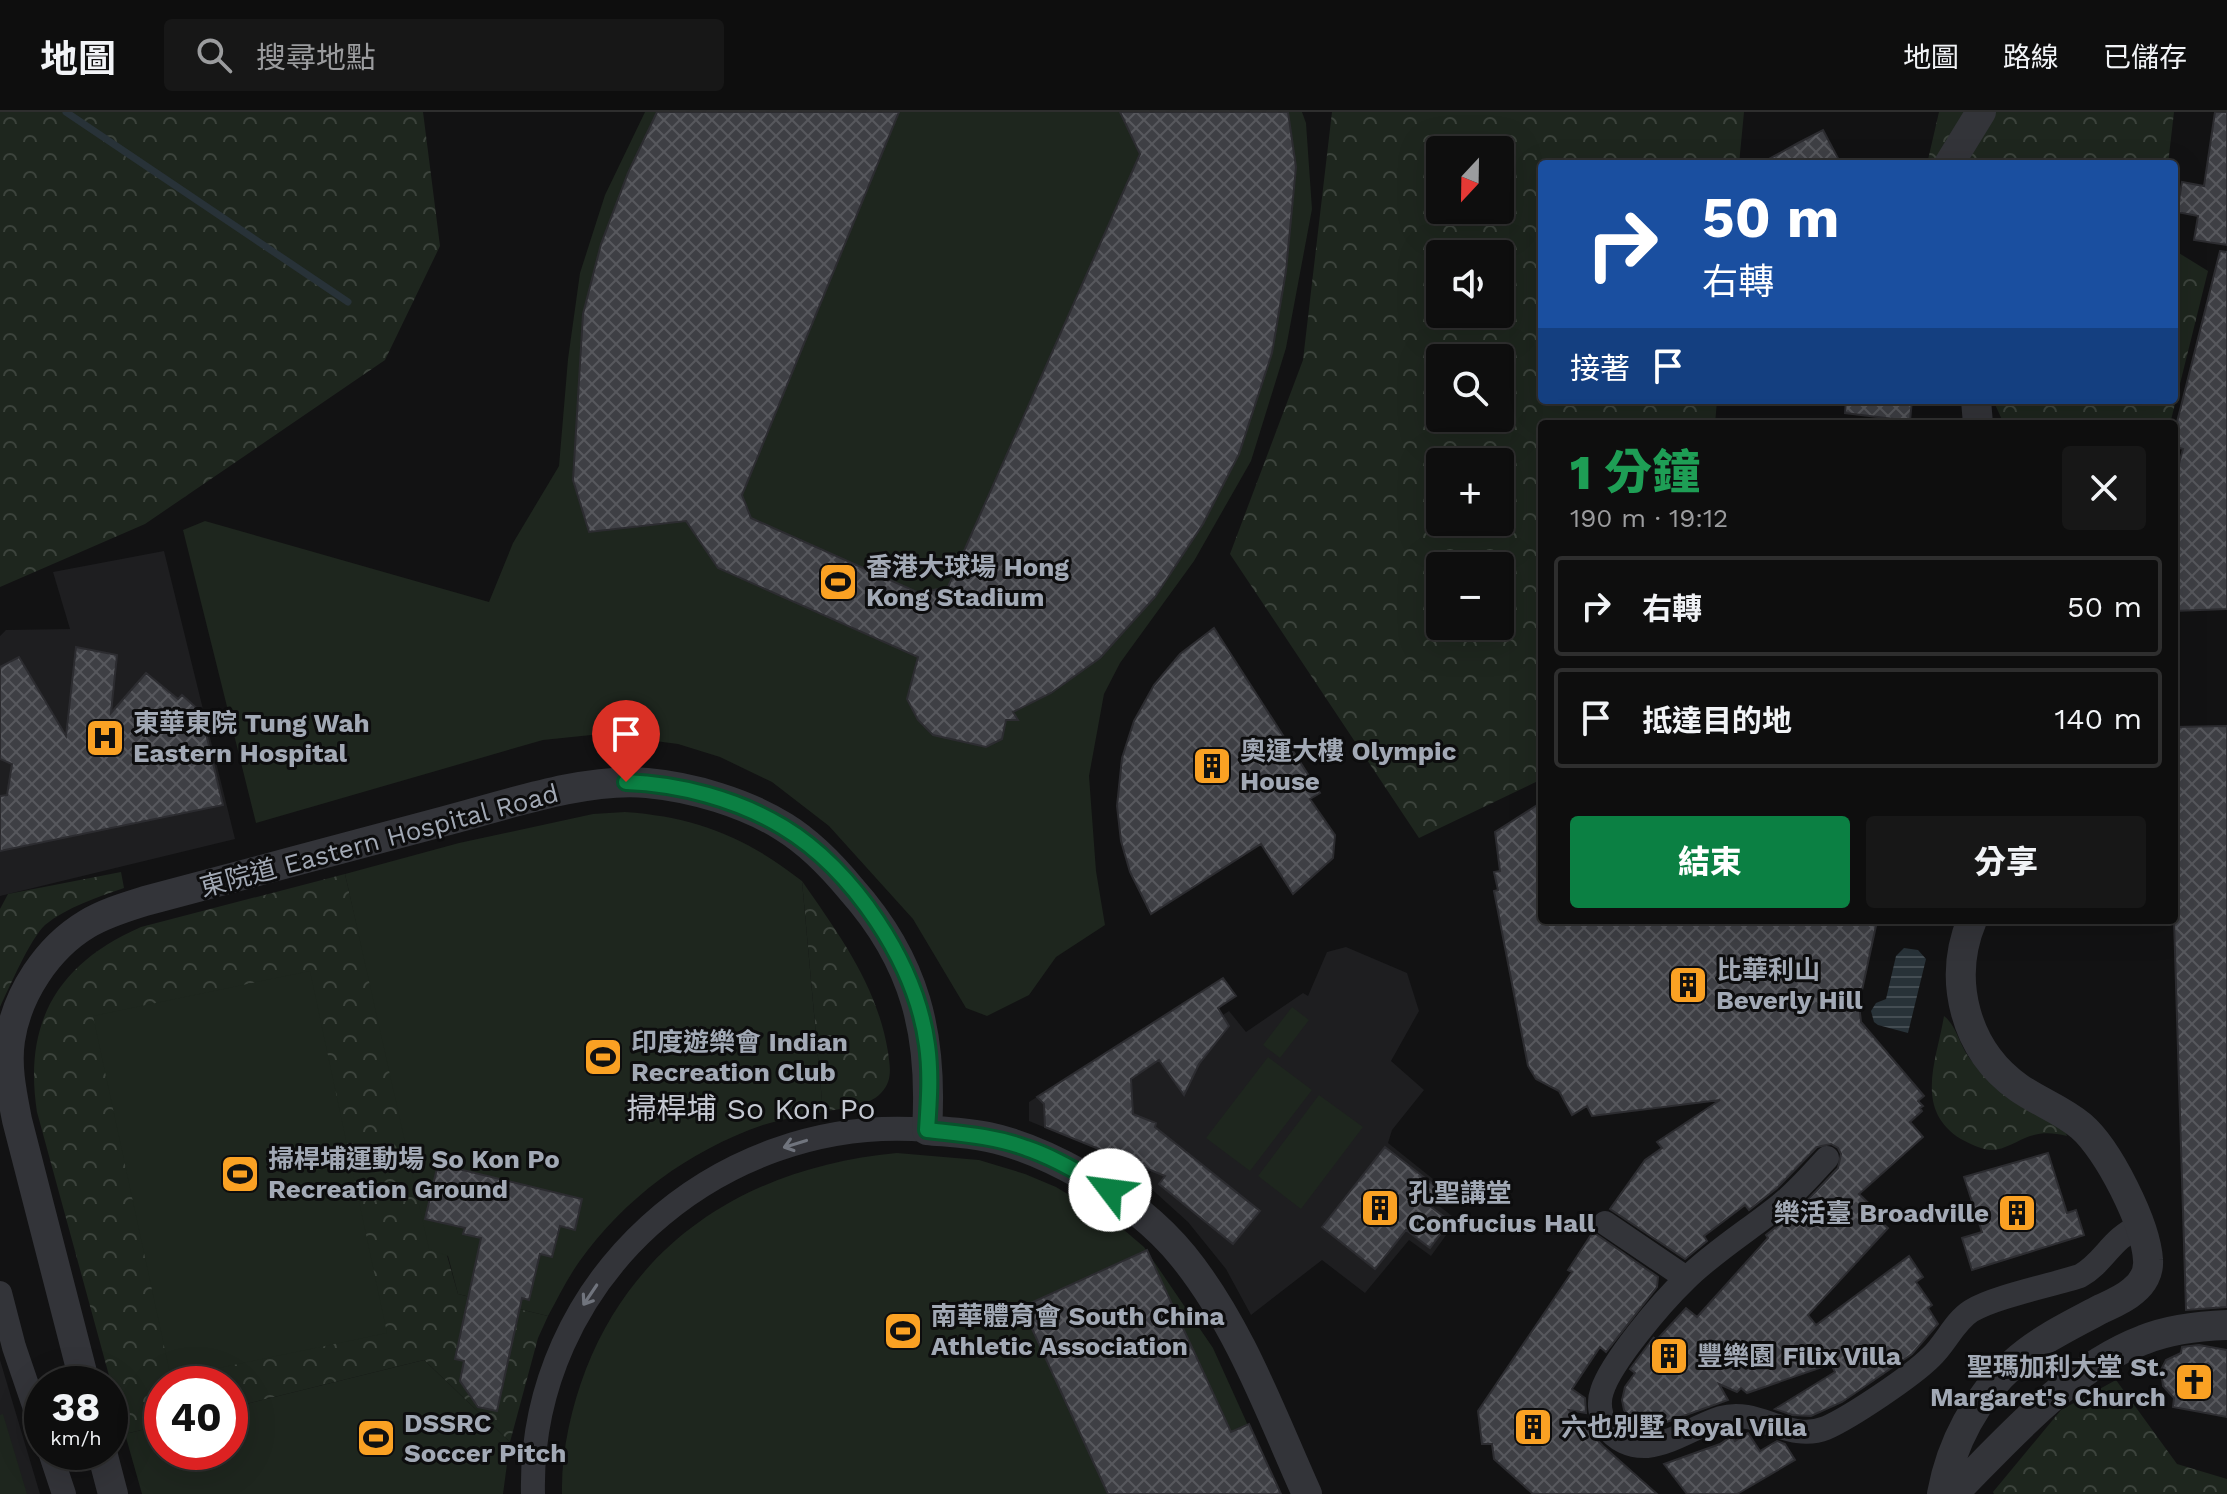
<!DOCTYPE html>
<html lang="zh-TW">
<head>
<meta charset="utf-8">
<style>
  body { margin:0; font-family:"Work Sans","Noto Sans TC",sans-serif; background:#171717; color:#f1f3f6; height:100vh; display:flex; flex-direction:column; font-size:30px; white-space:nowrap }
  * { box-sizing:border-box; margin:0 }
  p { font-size:26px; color:#9b9c9e }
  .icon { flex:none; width:44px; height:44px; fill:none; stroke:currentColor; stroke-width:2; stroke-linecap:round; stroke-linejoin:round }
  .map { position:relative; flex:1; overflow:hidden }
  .drawer { position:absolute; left:1538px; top:308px; width:640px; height:504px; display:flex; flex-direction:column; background:#0e0e0e; border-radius:8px; box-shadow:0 8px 32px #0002,0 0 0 2px #2e2e2e }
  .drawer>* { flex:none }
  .hud { position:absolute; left:1538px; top:48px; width:640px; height:244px; border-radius:8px; box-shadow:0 8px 32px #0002,0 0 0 2px #2e2e2e; background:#1a4fa0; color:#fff; overflow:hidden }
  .needle { width:52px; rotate:202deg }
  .fabs { position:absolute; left:1426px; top:24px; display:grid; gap:16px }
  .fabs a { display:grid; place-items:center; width:88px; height:88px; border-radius:8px; background:#0e0e0e; box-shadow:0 8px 32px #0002,0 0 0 2px #2e2e2e; font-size:40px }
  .speed { position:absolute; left:24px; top:1254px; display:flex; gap:16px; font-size:40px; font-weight:700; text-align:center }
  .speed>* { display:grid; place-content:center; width:104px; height:104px; border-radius:50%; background:#0e0e0e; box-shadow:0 8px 32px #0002,0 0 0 2px #2e2e2e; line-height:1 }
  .speed small { font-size:20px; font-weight:400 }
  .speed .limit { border:12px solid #d22; background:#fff; color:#111 }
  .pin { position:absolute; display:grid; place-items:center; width:68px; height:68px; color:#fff; margin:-82px -34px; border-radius:50% 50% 50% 0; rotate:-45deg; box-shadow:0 0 8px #0007 }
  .pin .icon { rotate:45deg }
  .me { position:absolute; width:88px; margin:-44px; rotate:300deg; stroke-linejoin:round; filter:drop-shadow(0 0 6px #0008) }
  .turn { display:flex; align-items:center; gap:28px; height:168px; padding:0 32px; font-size:36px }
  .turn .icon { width:104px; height:104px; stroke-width:2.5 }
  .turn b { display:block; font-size:56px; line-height:68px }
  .then { display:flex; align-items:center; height:76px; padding:0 32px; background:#0003; gap:16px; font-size:30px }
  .round { display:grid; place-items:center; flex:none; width:84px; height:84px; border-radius:8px; background:#171717 }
  .head { display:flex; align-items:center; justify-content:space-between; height:136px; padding:0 32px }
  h1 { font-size:48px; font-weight:800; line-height:60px; color:#1e9e55 }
  .primary-button { display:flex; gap:16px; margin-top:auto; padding:16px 32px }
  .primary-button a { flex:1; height:92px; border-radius:8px; background:#0b8043; color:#fff; font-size:32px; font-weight:800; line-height:92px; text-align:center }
  .primary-button a+a { background:#171717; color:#f1f3f6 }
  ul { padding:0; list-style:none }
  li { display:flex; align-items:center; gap:24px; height:100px; margin:0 16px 12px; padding:0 16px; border:4px solid #2e2e2e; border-radius:8px }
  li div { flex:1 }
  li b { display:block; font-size:30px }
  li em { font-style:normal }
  header { display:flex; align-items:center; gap:48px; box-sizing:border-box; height:112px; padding:0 40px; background:#0e0e0e; border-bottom:2px solid #2e2e2e }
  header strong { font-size:38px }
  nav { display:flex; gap:44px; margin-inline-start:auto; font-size:28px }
  .search { width:560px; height:72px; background:#171717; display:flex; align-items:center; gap:20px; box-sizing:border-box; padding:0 28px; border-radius:8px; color:#9b9c9e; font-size:30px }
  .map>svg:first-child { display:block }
</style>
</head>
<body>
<header>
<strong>地圖</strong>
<div class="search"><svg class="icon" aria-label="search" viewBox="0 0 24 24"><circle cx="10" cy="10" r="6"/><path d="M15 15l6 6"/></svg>搜尋地點</div>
<nav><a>地圖</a><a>路線</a><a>已儲存</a></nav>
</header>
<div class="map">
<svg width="2227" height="1382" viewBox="0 0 2227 1382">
  <defs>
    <pattern id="forest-crowns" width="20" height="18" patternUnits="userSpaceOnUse" patternTransform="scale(2)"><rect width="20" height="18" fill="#1e261e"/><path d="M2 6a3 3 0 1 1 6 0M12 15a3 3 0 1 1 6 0" fill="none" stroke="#3c433c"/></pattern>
    <pattern id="water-rules" width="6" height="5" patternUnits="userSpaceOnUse" patternTransform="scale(2)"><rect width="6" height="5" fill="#283238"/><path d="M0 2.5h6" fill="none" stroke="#444d53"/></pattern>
    <pattern id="building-cross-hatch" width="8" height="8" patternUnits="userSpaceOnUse" patternTransform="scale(2)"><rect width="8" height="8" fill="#3e3f44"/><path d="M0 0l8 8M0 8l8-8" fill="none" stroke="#57585d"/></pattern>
  </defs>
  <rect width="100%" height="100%" fill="#121213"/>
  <!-- built -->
  <path fill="#1e1e20" d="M164,439L235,727L0,784V524L6,518L70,517L53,460Z
    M1346,835L1407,861L1419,899L1391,949L1424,978L1392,1018L1388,1031L1448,1079L1438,1093L1457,1108L1431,1144L1409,1128L1365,1181L1322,1148L1251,1203L1226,1157L1188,1110L1146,1072L1151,1059L1029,1009V990L1166,903L1184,928L1229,899L1246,920L1303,881L1308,884L1327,840Z
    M0,1248L40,1382H0Z"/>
  <!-- forest -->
  <path fill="url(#forest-crowns)" fill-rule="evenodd" d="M0,0H423L440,134L385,248L145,412L0,475Z
    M1332,0H1744L1739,52H1542V288H1717L1715,312H1542V667L1419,726L1230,442L1303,248ZM1440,38H1500V98H1440ZM1500,142V202H1440V142ZM1500,246V306H1440V246ZM1440,350H1500V410H1440ZM1440,454H1500V514H1440Z
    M1939,0H2174L2168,52H1927Z
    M2174,138L2208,159L2170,312H2004L1993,288H2174Z
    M121,760L124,776C98,785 67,795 45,813C30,827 9,876 0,895V797L8,782Z
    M345,762L375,891L458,1182L548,1204L538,1226L510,1330L424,1248L230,1296V1272H162V1313L125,1322L37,1000C23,910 58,851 141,815Z
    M802,769C840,824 877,873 888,940C890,955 893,969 881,981C868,995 842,996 823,1000Z
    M1944,904C1959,916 1960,939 1975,952C1997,972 2034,991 2061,1008L2067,1024C2054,1021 2043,1020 2030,1024C2018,1028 2003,1039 1990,1038C1981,1037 1968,1031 1961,1027C1913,997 1937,948 1944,904Z
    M2116,1268L2177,1352L2227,1367V1382H1994L1993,1380L2061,1298Z"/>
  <!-- pitch -->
  <path fill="#1e261e" d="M645,0H1302L1306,11L1312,97L1286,236L1251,349L1194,449L1120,551L1104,582L1089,664L1096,759L1105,813L1056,845L1029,883L987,904L966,896L913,807L829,714L772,670L720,645L678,632L601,622L543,628L256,711L183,418L205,409L489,490L513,431L559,354L568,247L580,161L605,83Z
    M625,700C696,705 746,725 802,769L823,1000C803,1004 782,1007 763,1013C688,1039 625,1086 579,1150C567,1167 558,1186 548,1204L458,1182L448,1144L429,1137L345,762L459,731L593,702Z
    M310,859L387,1221L171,1266L93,904Z
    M1292,895L1309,908L1280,946L1263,933Z
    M1268,945L1312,978L1250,1059L1206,1026Z
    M1319,983L1363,1015L1301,1097L1258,1064Z
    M897,1041L979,1048L1025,1062L1056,1075L1117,1112L1144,1135L1213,1236L1279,1382H562C561,1341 571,1296 586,1257C639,1122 757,1054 897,1041Z
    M424,1248L510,1330L503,1382H142L125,1322L162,1313V1340H230V1296Z
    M3,1302L27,1382H0V1303Z"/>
  <!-- water -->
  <path fill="url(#water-rules)" d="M1904,836L1918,838L1926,847L1908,921L1878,913L1874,910L1871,899L1876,891L1886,887L1896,844Z"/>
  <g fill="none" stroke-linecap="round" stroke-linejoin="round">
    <!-- stream -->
    <path stroke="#283238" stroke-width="7" d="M66,0L348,190"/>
  </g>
  <!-- building -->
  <path fill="url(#building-cross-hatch)" stroke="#2c2c30" stroke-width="2" d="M657,0H899L742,383L751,406L919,481L948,475L1140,42L1120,0H1288L1296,55L1286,159L1272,241L1239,342L1203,412L1155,485L1100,546L1051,581L1013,600L1018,608H1006L1002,627L986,635L933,623L918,608L907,587L918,545L718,456L686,409L589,420L573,368L583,202L601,132L628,61Z
    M2215,0H2227V133L2194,128L2198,104L2177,100L2182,70L2204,74Z
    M1823,18L1841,52H1760L1798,31Z
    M2220,139L2227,140V497L2174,499V370L2183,337L2176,335L2174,322Z
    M1846,288H1912L1910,309L1845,301Z
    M1214,516L1320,681L1310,687L1335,723L1333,746L1293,782L1261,732L1151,802L1130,760L1121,729L1117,694L1122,646L1134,609L1154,573L1180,542Z
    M76,535L117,543L111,601L146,561L178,587L182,583L201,600L223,693L0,739V684L7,683L12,652L0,647V555L19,545L66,624Z
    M2227,614V1195L2186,1198L2174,808V615Z
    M1542,690V808H1874L1873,813L1876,814L1859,892L1861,910L1924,984L1918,989L1923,994L1920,996L1922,999L1910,1010L1923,1025L1859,1082L1879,1101L1875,1105L1888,1116L1808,1203L1816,1213L1909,1144L1923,1165L1916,1170L1932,1193L1928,1196L1938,1212L1912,1242L1842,1290L1811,1304L1792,1303L1775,1297L1835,1260L1831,1252L1747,1281L1741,1276L1737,1280L1719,1272L1728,1288L1661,1312L1649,1314L1634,1311L1624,1298L1622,1288L1625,1275L1635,1261L1630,1257L1654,1225L1653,1232L1686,1196L1697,1205L1768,1126L1766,1123L1802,1094L1838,1056L1841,1042L1838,1036L1831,1032L1817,1035L1777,1076L1749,1098L1745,1093L1704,1124L1707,1129L1685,1147L1610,1097L1645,1048L1662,1036L1657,1030L1720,988L1592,1004L1587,994L1572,1003L1559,979L1536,967L1528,954L1494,779L1498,778L1494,760L1500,759L1495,720Z
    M1223,866L1236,884L1218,896L1229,914L1199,952L1184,983L1159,948L1131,967L1133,1002L1156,1011L1155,1015L1260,1099L1233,1132L1159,1072L1165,1064L1045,1015L1044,992L1037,985Z
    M1385,1035L1439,1077L1427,1092L1450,1109L1430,1136L1406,1118L1375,1157L1322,1115Z
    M2048,1041L2067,1101L2076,1098L2084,1123L1972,1158L1962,1126L1982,1120L1964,1065Z
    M438,1052L582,1087L575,1118L560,1114L552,1145L540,1142L529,1188L522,1186L497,1299L478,1295L460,1269L464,1249L455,1247L481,1126L463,1122L465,1116L425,1107Z
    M1593,1120L1658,1165L1657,1175L1606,1240L1600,1235L1572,1277L1585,1286L1586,1301L1569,1298L1603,1334L1657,1382H1533L1494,1347L1492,1332H1482L1478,1299L1572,1160L1568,1158Z
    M1147,1138L1231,1320L1249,1312L1281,1382H1108L1022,1195Z
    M2199,1233L2227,1238V1305L2173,1295L2174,1286L2163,1274L2161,1258L2166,1248L2181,1241L2182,1235Z
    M1748,1321L1760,1339L1777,1329L1785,1332L1795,1348L1737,1382H1687L1664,1352L1720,1332L1732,1324L1735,1329Z"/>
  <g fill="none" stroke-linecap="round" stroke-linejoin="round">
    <!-- minor -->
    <path stroke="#333439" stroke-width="24" d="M1827,1046C1812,1062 1797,1080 1780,1093C1749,1118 1713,1140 1685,1168C1662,1190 1611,1250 1602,1279C1598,1290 1600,1304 1606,1314C1615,1328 1631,1335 1647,1334C1673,1331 1696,1314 1721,1306C1758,1295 1788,1331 1826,1316C1851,1305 1912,1264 1931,1245C1946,1231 1954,1210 1971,1199C1993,1185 2052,1173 2080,1164C2105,1150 2111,1126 2139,1115
      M1605,1111L1686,1166
      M0,1181L14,1235L42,1317
      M50,1340L64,1382
      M533,1382C528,1169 717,1001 927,1018"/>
    <!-- tertiary -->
    <path stroke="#333439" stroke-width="30" d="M1949,52L1981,0
      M1976,288L1978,312
      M85,1272L17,1008C12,982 6,955 10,928C17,882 47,836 87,812C105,801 126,795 145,789C245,762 345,736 445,709C503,694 586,665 647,671C692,675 746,691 784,715C810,731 832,754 851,777C916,850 933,923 927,1018C947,1020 968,1021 988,1025C1022,1032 1054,1047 1084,1064C1120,1084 1157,1112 1183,1144C1239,1213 1271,1302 1307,1382
      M102,1340L113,1382
      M1942,1382C1951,1332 1976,1285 2014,1251C2039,1228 2071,1213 2101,1197C2112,1192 2124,1187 2133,1179C2143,1171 2149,1160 2148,1148C2146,1112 2108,1037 2081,1014C2062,998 2039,990 2019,976C1965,938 1947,868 1972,808
      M1953,1382C2008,1327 2069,1256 2143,1228C2170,1217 2198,1214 2227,1213"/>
  </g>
  <!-- one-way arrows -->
  <defs><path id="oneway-shaft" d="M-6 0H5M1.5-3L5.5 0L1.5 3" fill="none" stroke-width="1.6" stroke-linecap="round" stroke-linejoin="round" transform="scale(2)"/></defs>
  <g stroke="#70747d">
    <use href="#oneway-shaft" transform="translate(795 1032) rotate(163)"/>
    <use href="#oneway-shaft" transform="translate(590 1183) rotate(124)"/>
  </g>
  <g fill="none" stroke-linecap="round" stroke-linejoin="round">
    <!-- route casing -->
    <g stroke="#07532c" stroke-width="20">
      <path id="route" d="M626,670C679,672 737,687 783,715C853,757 916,851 927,933C931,961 929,989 927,1018C961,1022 994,1024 1026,1036C1056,1046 1082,1063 1110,1078"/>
    </g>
    <!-- route -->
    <use href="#route" stroke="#0b8043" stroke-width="14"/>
  </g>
  <!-- icons -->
  <defs>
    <g id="stadium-square" transform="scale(2)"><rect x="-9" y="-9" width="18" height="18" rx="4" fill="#faa123" stroke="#0d0d0e"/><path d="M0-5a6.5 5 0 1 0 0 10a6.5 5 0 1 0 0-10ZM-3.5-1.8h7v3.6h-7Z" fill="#111"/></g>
    <g id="hospital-square" transform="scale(2)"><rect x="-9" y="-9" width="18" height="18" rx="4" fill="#faa123" stroke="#0d0d0e"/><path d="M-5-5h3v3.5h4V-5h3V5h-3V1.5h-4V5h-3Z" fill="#111"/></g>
    <g id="building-square" transform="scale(2)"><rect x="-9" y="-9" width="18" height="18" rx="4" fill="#faa123" stroke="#0d0d0e"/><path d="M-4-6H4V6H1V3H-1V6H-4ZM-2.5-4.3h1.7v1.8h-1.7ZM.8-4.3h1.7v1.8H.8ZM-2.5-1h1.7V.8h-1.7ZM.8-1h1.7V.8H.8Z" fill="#111"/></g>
    <g id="church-square" transform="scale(2)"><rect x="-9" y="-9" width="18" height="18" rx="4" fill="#faa123" stroke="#0d0d0e"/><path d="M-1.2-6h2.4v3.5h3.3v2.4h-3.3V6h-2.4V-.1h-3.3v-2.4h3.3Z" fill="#111"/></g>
  </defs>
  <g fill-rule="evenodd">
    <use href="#stadium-square" x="838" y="470"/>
    <use href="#hospital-square" x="105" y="626"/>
    <use href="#building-square" x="1212" y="654"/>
    <use href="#building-square" x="1688" y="873"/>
    <use href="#stadium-square" x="603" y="945"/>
    <use href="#stadium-square" x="240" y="1062"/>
    <use href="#building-square" x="1380" y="1096"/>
    <use href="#building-square" x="2017" y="1101"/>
    <use href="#stadium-square" x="903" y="1219"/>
    <use href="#building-square" x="1669" y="1244"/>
    <use href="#church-square" x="2194" y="1270"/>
    <use href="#building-square" x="1533" y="1315"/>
    <use href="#stadium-square" x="376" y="1326"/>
  </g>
  <g text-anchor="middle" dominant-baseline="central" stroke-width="6" stroke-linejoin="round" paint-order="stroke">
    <!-- poi labels -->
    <g font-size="26" font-weight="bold" fill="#a2a9b5" stroke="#0d0d0e" text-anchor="start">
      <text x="866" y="455">香港大球場 Hong<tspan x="866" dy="30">Kong Stadium</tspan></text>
      <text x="133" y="611">東華東院 Tung Wah<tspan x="133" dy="30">Eastern Hospital</tspan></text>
      <text x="1240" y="639">奧運大樓 Olympic<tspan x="1240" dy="30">House</tspan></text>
      <text x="1716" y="858">比華利山<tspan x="1716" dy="30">Beverly Hill</tspan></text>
      <text x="631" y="930">印度遊樂會 Indian<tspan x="631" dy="30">Recreation Club</tspan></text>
      <text x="268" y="1047">掃桿埔運動場 So Kon Po<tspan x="268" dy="30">Recreation Ground</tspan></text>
      <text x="1408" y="1081">孔聖講堂<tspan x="1408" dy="30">Confucius Hall</tspan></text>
      <text x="1989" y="1101" text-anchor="end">樂活臺 Broadville</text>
      <text x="931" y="1204">南華體育會 South China<tspan x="931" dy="30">Athletic Association</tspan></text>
      <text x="1697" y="1244">豐樂園 Filix Villa</text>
      <text x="2166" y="1255" text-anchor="end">聖瑪加利大堂 St.<tspan x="2166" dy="30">Margaret's Church</tspan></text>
      <text x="404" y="1311">DSSRC<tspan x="404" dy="30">Soccer Pitch</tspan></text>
      <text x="1561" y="1315">六也別墅 Royal Villa</text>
    </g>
    <!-- street labels -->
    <g font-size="26" fill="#a2a9b5" stroke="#0d0d0e">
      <text transform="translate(379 728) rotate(-15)">東院道 Eastern Hospital Road</text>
    </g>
    <!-- quarter labels -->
    <g font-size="30" fill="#c4c8d1" stroke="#0d0d0e">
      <text x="751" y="996">掃桿埔 So Kon Po</text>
    </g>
  </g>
</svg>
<div class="fabs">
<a><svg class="needle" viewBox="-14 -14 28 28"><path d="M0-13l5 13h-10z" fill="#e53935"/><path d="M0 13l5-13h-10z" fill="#9b9c9e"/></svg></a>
<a><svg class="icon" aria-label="sound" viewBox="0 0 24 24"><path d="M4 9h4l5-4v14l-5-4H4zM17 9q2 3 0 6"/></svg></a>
<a><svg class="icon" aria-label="search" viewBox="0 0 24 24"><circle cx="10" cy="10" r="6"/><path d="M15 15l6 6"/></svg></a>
<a>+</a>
<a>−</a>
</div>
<div class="speed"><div>38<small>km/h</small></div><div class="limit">40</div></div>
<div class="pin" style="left:626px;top:670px;background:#d93025"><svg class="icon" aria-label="arrive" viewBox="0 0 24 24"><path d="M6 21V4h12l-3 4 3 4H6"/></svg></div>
<svg class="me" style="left:1110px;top:1078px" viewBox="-20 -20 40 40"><circle r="19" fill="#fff"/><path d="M0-13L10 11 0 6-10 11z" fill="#0b8043"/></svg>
<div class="hud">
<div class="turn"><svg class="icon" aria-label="right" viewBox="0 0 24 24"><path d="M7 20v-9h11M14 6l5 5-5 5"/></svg><div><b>50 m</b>右轉</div></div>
<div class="then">接著<svg class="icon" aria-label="arrive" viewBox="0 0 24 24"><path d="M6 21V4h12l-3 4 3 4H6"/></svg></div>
</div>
<section class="drawer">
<div class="head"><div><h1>1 分鐘</h1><p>190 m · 19:12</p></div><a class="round"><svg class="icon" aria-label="close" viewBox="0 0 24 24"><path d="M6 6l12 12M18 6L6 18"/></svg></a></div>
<ul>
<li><svg class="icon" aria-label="right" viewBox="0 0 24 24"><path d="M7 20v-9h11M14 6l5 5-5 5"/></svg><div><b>右轉</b></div><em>50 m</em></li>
<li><svg class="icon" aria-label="arrive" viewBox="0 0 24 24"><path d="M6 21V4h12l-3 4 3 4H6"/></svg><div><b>抵達目的地</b></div><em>140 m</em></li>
</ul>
<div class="primary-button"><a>結束</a><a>分享</a></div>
</section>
</div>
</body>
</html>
